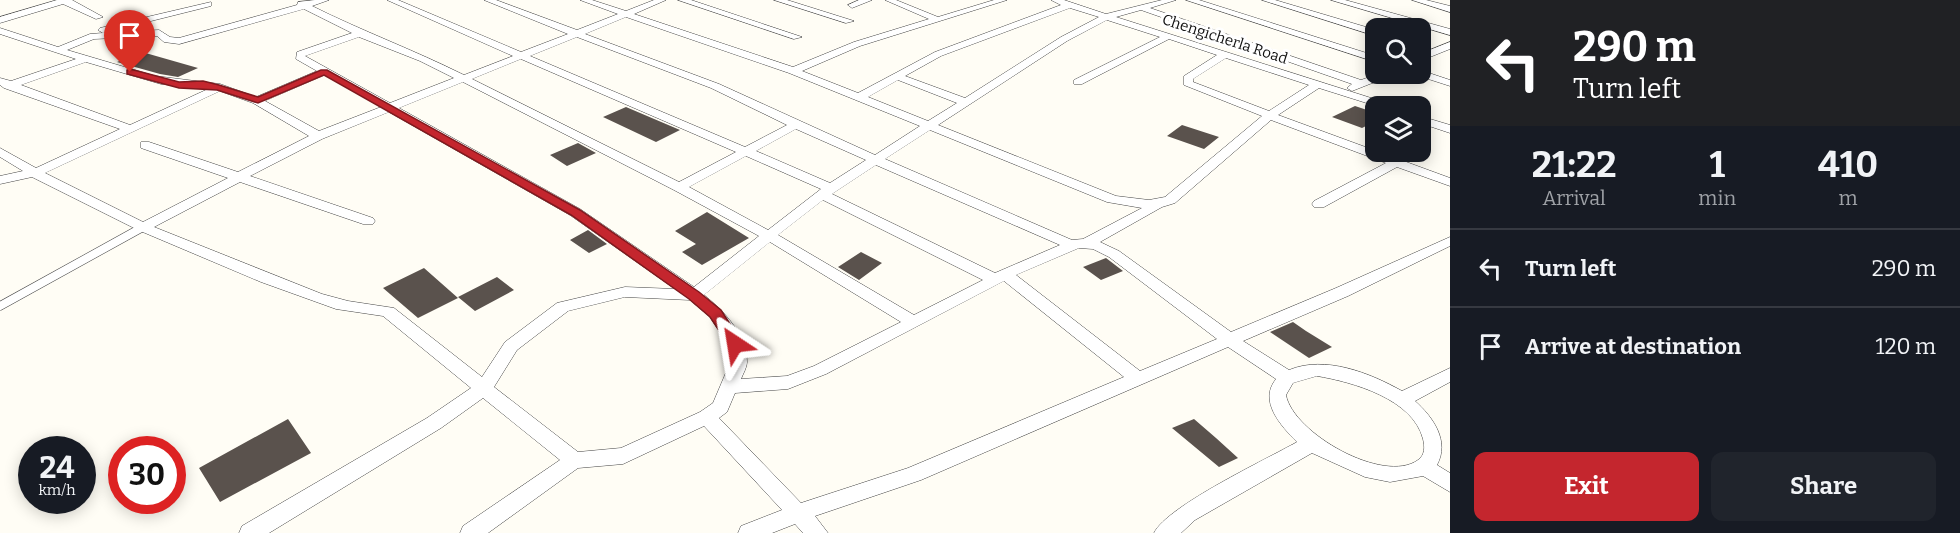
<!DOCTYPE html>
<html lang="en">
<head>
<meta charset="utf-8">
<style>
  body { margin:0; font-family:Bitter,serif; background:#20242c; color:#f1f3f6; height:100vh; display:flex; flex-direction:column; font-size:22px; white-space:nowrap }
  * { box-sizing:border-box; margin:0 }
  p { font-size:20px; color:#9ea1a6 }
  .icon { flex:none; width:33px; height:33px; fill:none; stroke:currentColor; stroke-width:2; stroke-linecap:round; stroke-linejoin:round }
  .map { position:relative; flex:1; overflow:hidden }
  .details { display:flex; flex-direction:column; background:#171b24; width:510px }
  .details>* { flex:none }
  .guide { background:#202124; color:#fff; overflow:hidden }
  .controls { position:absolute; left:1365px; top:18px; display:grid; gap:12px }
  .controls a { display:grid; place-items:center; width:66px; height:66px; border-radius:12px; background:#171b24; box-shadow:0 3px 15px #0003; font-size:30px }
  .speed { position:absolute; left:18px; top:436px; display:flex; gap:12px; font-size:30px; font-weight:700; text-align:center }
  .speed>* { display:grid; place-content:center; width:78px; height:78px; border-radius:50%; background:#171b24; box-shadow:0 3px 15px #0003; line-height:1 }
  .speed small { font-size:15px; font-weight:400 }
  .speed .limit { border:9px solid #d22; background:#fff; color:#111 }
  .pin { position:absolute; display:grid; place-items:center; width:51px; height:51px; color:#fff; margin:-62px -26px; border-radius:50% 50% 50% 0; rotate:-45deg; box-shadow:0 0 6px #0007 }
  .pin .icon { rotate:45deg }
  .me { position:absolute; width:66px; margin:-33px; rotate:327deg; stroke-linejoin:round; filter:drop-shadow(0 0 4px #0008) }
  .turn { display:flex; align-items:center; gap:21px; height:126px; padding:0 24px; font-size:27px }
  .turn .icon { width:78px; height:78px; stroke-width:2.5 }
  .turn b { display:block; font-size:42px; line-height:51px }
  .eta { display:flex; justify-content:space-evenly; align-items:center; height:102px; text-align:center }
  .eta b { font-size:36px; font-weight:700; line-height:42px }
  .cta { display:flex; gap:12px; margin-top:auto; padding:12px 24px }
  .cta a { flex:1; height:69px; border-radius:12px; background:#c4262e; color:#fff; font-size:24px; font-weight:700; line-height:69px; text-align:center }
  .cta a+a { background:#20242c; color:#f1f3f6 }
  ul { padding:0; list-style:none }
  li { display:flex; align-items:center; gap:18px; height:78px; padding:0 24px; border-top:2px solid #363941 }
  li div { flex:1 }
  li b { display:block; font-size:22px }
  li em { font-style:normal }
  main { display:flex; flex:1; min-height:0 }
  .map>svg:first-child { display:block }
</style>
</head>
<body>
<main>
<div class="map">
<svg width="1450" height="533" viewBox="0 0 1450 533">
  <rect width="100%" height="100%" fill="#fffdf5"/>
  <!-- building -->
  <path fill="#5a524d" d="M142,52L198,68L178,77L160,74L117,62Z
    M1355,106L1376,113V121L1362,128L1332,117Z
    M626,107L680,130L656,142L603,117Z
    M1182,125L1219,137L1204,149L1167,136Z
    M578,143L596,153L567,166L550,155Z
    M707,212L749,238L702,265L682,252L696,244L675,231Z
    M588,230L607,244L589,253L570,240Z
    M861,252L882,263L859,280L838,267Z
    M1106,258L1123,271L1101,280L1083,267Z
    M424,268L458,298L418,318L383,288Z
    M497,277L514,290L475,311L458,297Z
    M1293,322L1306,331L1332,347L1309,358L1270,332Z
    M288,419L311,453L220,502L199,468Z
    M1194,419L1216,438L1238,458L1219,467L1172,428Z"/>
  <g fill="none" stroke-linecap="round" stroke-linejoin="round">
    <!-- lane casing -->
    <g stroke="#444" stroke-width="9">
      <path id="lane" d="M0,306L143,227"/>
    </g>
    <!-- street casing -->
    <g stroke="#444" stroke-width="1">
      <path id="street" d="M57,0H72L103,17L96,19L63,4L0,23V17Z
        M315,0H329L312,6C362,31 414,50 464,75L513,56L387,0H398L521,52L568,34L484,0H496L577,30L618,14L580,0H592L626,11L654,0H666L634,14L793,67L854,42L929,19L885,0H896L938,17L994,0H1007L860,46L802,71L858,93L935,52L1061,5L1051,0H1064L1106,14L1162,0H1176L1150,8L1361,80L1378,74H1391L1390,76L1352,91L1347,88L1352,84L1141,10L1116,17L1390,104L1391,106H1376L1319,88L1278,115L1450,178V186L1397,167L1324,207H1314L1312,204L1314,201L1386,163L1271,120L1175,203L1162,207L1100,242L1119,251L1231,332L1336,288L1450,237V246L1348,296L1243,341L1289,370C1325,355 1370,373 1402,391L1450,368V382L1415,401C1433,417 1450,441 1437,465L1450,473V492L1423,476L1390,482L1365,477L1312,453L1195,520L1181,533H1154C1167,506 1267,459 1297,442C1281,426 1258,401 1276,379L1228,347L921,480L815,516L828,533H803L795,524L772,533H738L741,526L782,510L704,426L623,464L578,468L488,533H460L463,526L560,460L483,398L441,428L269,533H239L242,526L427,418L471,388L383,316L336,309L261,282L138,230L32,177L0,184V176L23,171L0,157V148L36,168L120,129L4,88L0,85V78L11,81L76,59L0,34V28L58,47L90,34L103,33L98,30L100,28L211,2V6L103,33L159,30L170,37L179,38L297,5L298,2ZM1070,8L1099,17L1061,37L965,98L905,76L941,56ZM304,9L352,33L297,52L296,59L317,71L256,97L220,84L155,76L67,50L94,39L157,36L164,42L179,44ZM626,17L789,73L920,126L875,155L719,84L585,34ZM1107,20L1160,37L1074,80V84H1082L1169,39L1217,55L1184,76V85L1262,116L1165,197L1149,200L1116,196L938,125L1067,41ZM359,37L420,61L454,78L390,103L305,56ZM577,37L711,88L787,125L745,147L530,56ZM1226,58L1309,85L1269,111L1193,82V79ZM521,59L736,152L679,182L472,79ZM86,62L161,84L208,89L130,125L21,85ZM325,75L381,107L319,131L265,101ZM898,80L957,103L928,121L868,97ZM463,82L674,190L759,236L694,287L580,209L399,108ZM220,91L253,103L309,136L238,172L149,142H141V148L228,178L143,222L45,173ZM389,112L570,215L675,289L625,287L557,303L505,342L482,377L394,308L348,301L322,294L154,227L240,182L363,224H373L375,221L373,218L250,176L322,139ZM796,129L866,160L830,183L756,151ZM930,130L1107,202L1142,208L1083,239L1072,240L885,159ZM746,156L821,189L768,230L689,187ZM876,165L1060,245L995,273L832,194ZM823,200L983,280L914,315L778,235ZM770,242L901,322L814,366L787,376L741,379C743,374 747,367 747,362C747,335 723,310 704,295ZM1079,248L1093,249L1109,257L1217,339L1140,371L1016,275ZM1004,281L1124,377L908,468L801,503L719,418L727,412L735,393L788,389L826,374ZM625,297L690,300L710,317L727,343L730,363L713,403L700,412L621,448L578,452L494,387L517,350L568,311ZM1317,376C1353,382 1413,399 1423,439C1425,447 1425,455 1418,460C1384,485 1293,433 1286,395L1293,383Z
        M678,0H691L802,37L794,39Z
        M774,0H787L854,21L846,23Z
        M859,0H872L852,8L848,5Z
        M1186,0H1199L1376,56V62Z
        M1262,0H1275L1376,30V36Z
        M1331,0H1345L1450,29V35Z
        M1412,0H1426L1450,6V12Z
        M1450,42V49L1420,61V54Z
        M1420,70L1450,80V86L1416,75L1415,74H1420Z
        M1420,116L1450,125V133L1420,123Z"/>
    </g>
    <!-- lane -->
    <use href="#lane" stroke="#fff" stroke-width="8"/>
    <!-- street -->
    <use href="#street" fill="#fff" fill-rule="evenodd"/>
  </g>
  <!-- route -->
  <path fill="#c4262e" stroke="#7f191e" stroke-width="1.5" d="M130,69L179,82L203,81L219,85L258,97L321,70H327L580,210L699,292L721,310L743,344L741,347H730L710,317L689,299L571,215L324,75L258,103L217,90L179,88L127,74V70Z"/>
  <g text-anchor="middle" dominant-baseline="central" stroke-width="6" stroke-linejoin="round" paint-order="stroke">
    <!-- far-street labels -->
    <g font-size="15" fill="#111" stroke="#fff">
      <text transform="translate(1225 39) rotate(18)">Chengicherla Road</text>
    </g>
  </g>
</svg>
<div class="controls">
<a><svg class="icon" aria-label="search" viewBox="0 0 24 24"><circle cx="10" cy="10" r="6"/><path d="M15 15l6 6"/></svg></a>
<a><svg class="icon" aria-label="layers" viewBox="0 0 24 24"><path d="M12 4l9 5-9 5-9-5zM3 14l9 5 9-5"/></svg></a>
</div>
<div class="speed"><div>24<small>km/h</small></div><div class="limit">30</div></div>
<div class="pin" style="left:130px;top:72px;background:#d93025"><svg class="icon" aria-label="arrive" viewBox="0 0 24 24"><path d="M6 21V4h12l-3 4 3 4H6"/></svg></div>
<svg class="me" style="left:735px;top:344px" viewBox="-20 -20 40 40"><path d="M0-17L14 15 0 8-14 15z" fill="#c4262e" stroke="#fff" stroke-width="4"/></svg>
</div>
<section class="details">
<div class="guide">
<div class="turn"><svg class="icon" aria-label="left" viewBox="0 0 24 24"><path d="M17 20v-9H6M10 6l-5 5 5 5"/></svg><div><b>290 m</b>Turn left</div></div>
</div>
<div class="eta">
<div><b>21:22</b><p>Arrival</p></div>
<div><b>1</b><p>min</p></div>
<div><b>410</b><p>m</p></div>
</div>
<ul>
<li><svg class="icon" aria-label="left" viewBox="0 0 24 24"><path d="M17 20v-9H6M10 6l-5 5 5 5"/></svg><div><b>Turn left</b></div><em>290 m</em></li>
<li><svg class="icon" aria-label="arrive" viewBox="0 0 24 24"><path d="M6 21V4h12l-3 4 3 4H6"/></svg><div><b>Arrive at destination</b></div><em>120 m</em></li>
</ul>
<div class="cta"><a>Exit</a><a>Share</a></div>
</section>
</main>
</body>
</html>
